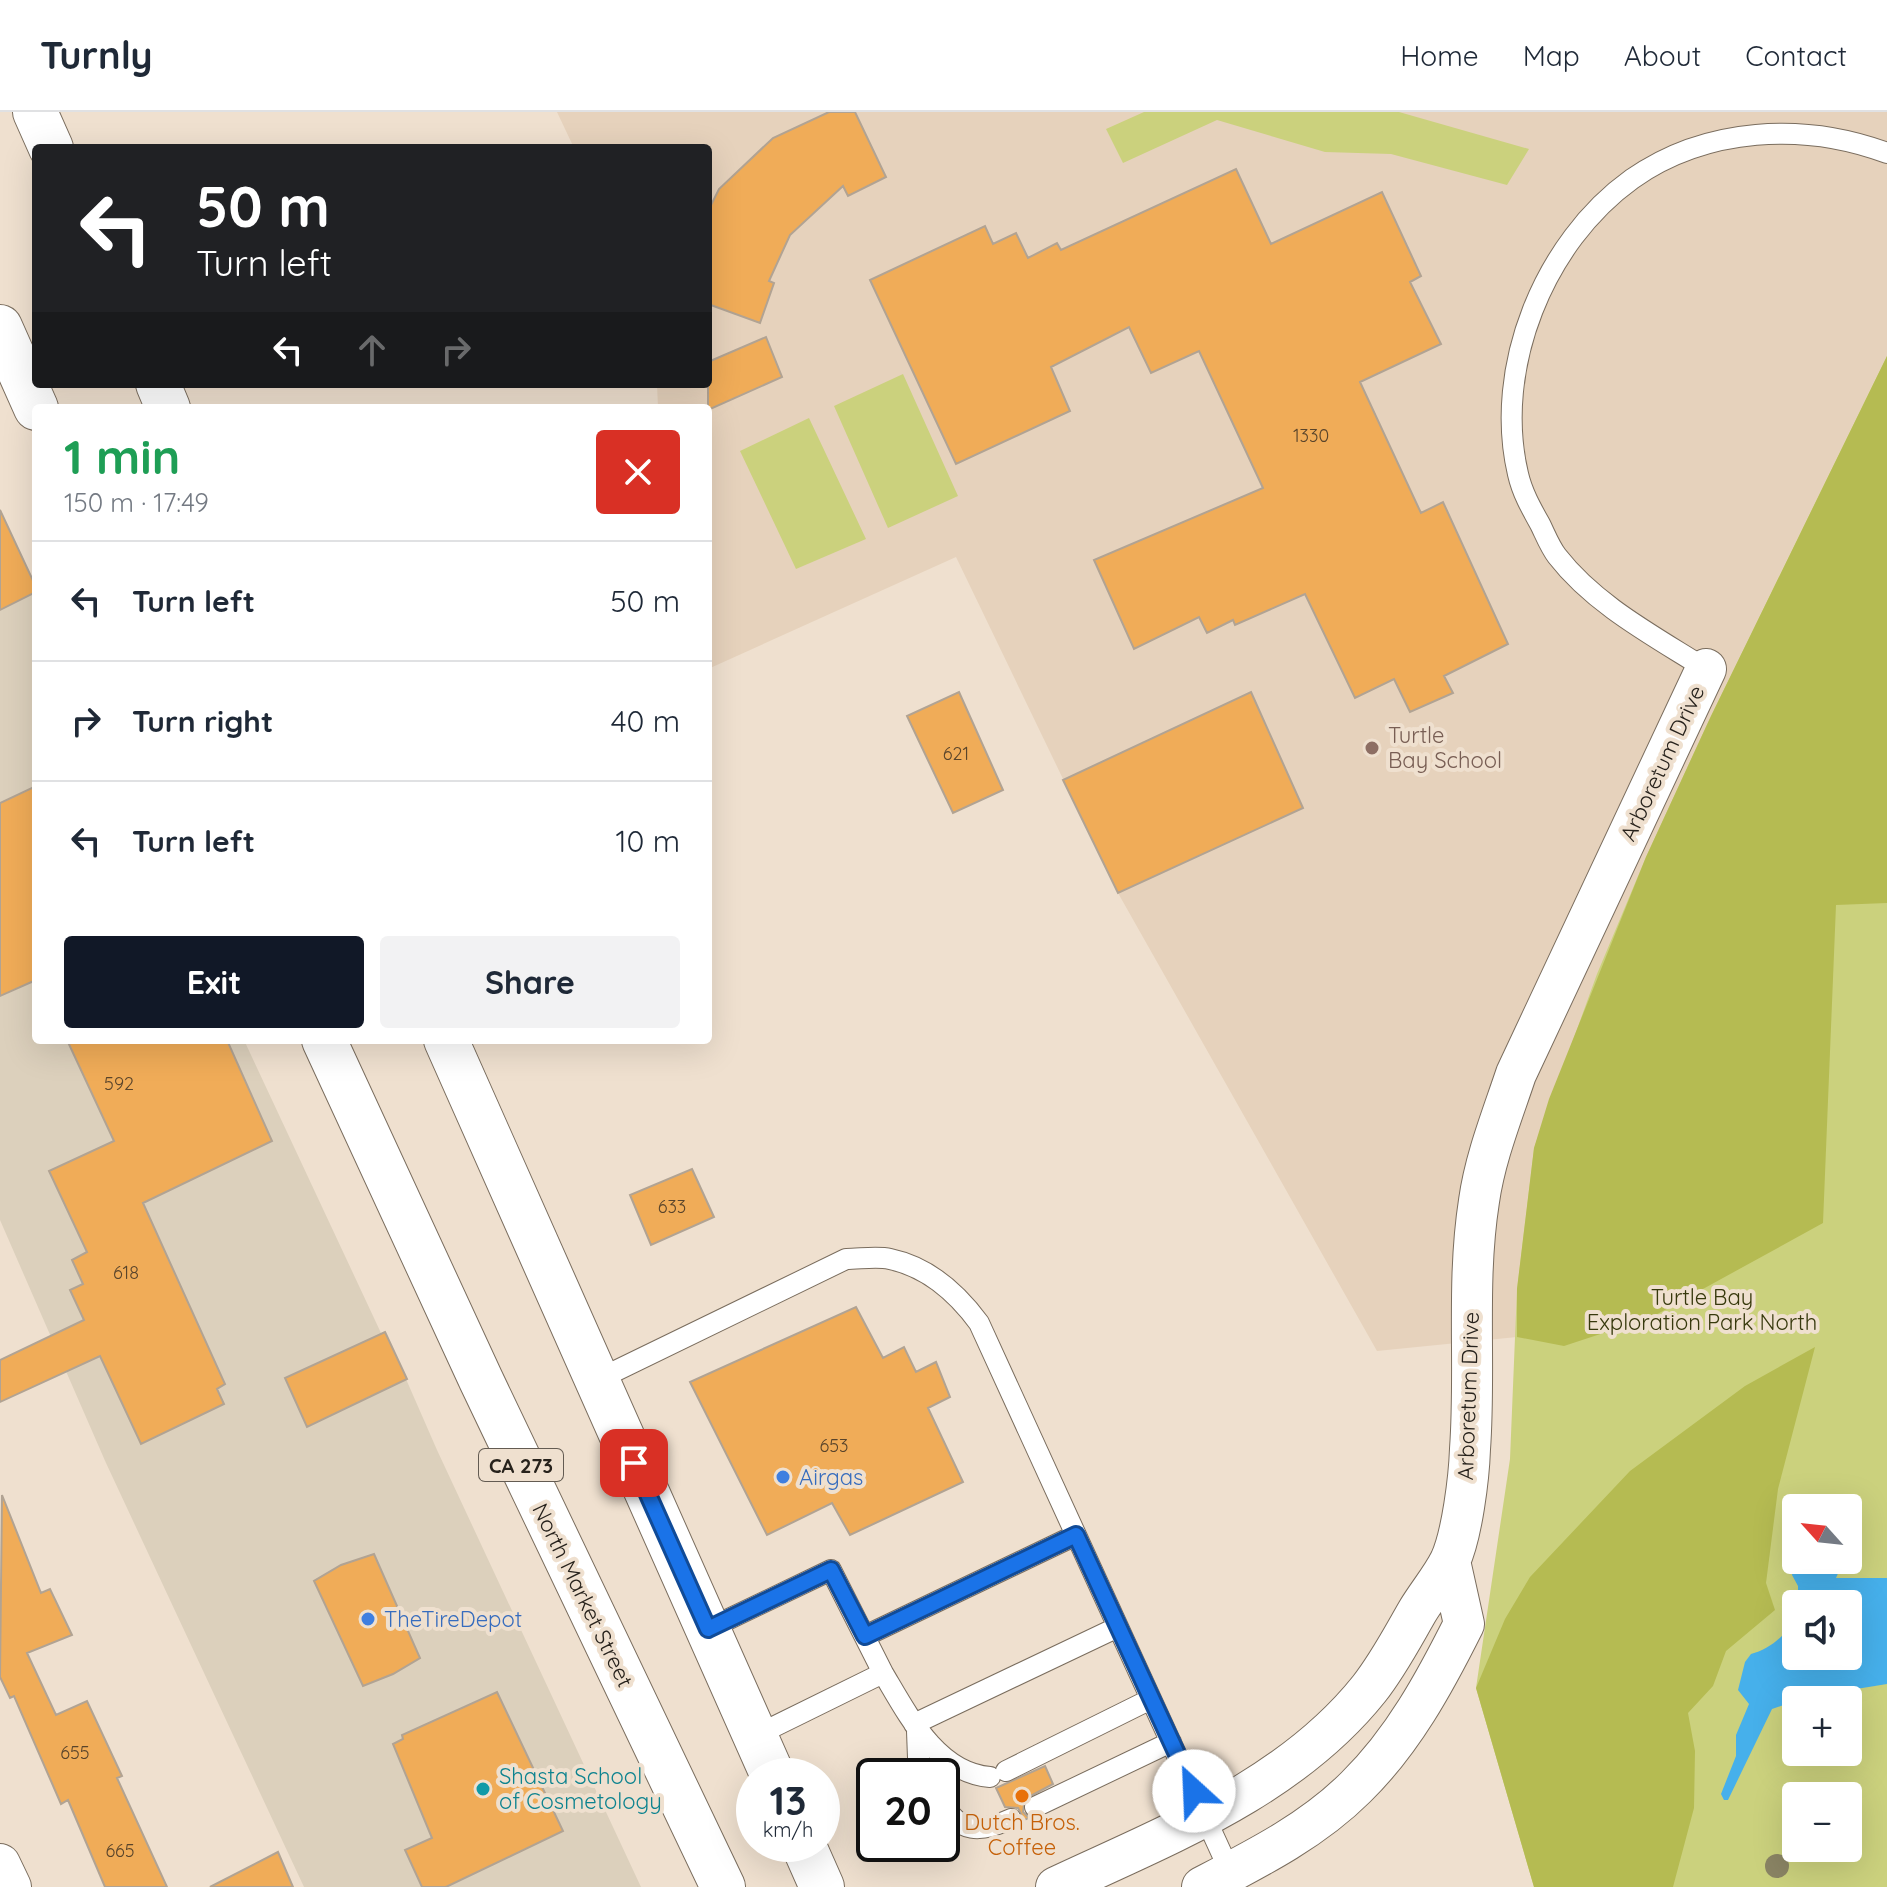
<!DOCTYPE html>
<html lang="en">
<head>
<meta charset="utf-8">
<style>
  body { margin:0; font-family:Quicksand,sans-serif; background:#f2f2f3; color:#1f2937; height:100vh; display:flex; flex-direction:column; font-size:30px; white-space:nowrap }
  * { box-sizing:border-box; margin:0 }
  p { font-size:26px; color:#747a83 }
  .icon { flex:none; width:44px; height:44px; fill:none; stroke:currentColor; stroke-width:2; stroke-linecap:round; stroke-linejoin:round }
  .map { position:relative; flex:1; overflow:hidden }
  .details { position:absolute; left:32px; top:292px; width:680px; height:640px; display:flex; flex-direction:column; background:#fff; border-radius:8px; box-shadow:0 8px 32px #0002 }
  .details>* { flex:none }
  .guide { position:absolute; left:32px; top:32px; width:680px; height:244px; border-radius:8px; box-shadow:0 8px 32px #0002; background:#202124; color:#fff; overflow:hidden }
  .needle { width:52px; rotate:297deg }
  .fabs { position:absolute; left:1782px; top:1382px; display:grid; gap:16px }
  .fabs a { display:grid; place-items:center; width:80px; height:80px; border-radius:8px; background:#fff; box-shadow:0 8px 32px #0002; font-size:40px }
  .speed { position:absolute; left:736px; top:1646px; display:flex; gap:16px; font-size:40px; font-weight:700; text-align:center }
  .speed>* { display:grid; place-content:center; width:104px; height:104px; border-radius:50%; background:#fff; box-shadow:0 8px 32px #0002; line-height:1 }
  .speed small { font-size:20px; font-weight:400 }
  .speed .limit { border:4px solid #111; border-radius:12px; background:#fff; color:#111 }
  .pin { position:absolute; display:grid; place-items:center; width:68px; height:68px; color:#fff; margin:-34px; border-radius:16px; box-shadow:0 4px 12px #0006 }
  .me { position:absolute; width:88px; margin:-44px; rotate:335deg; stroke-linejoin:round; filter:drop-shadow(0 0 6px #0008) }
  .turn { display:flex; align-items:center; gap:28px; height:168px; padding:0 32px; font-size:36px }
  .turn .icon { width:104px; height:104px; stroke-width:2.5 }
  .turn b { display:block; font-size:56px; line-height:68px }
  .lanes { display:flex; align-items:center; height:76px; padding:0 32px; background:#0003; justify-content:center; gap:40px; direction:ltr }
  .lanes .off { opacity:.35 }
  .round { display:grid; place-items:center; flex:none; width:84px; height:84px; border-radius:8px; background:#f2f2f3 }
  .head { display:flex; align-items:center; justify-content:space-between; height:136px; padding:0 32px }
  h1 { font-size:48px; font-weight:700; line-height:60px; color:#1e9e55 }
  .action { display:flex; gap:16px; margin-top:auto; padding:16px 32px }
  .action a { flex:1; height:92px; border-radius:8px; background:#111827; color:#fff; font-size:32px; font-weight:700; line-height:92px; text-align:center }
  .action a+a { background:#f2f2f3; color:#1f2937 }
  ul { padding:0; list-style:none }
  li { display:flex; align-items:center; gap:24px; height:120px; padding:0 32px; border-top:2px solid #e0e1e3 }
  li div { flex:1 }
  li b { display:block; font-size:30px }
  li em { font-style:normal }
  header { display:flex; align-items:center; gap:48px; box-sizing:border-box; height:112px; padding:0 40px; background:#fff; border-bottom:2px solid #e0e1e3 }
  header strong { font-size:38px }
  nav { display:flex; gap:44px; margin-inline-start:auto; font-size:28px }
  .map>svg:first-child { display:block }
</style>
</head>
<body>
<header>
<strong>Turnly</strong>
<nav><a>Home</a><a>Map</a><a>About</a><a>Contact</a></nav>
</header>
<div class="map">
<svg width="1887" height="1775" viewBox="0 0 1887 1775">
  <rect width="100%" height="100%" fill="#efe0cf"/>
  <!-- commercial -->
  <path fill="#dcd0bc" d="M0,397L36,475V928H244L381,1221L385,1219L437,1338L641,1775H304L106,1351L0,1108Z"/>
  <!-- built -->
  <path fill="#e6d2bc" d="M557,0H1887V244L1711,604L1534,1036L1517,1177V1225L1377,1239L1118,781L956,445L708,557V296H658L657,272H708V36H574Z"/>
  <!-- green -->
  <path fill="#cbd17d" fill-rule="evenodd" d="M1144,0H1399L1529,37L1507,73L1391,42L1325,40L1217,8L1123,51L1106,17Z
    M1887,244V1775H1534L1476,1576L1510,1347L1517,1177L1534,1036L1597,862L1646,745L1711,604ZM1796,1396H1848V1448H1796ZM1796,1492H1848V1544H1796ZM1796,1588H1848V1640H1796ZM1796,1684H1848V1736H1796Z
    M903,262L958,384L888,416L834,294Z
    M809,306L866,427L796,457L740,339Z"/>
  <!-- forest -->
  <path fill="#b5bb52" d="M1887,244V791L1836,793L1823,1111L1652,1205L1564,1234L1517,1225V1177L1534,1036L1549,987L1646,745L1711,604Z
    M1815,1235L1778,1377L1766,1471L1775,1498L1726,1539L1713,1574L1688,1601L1695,1639L1694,1696L1673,1775H1534L1476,1576L1505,1507L1530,1465L1630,1359L1745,1274Z"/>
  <!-- water -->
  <path fill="#46b0eb" d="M1796,1441V1448H1844L1836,1466H1887V1572L1807,1585L1772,1597L1728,1688H1724L1721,1682L1736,1644V1623L1749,1592L1738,1578L1745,1550L1751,1542C1771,1537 1791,1520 1796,1500V1544H1848V1492H1798V1474L1792,1463Z"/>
  <!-- building -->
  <path fill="#f0ac58" stroke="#b1a393" stroke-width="2" d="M829,0H855L886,65L848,84L843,74L790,123L769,169L774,171L760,211L708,192V99L719,77L773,26Z
    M1236,57L1271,132L1382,80L1421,164L1410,170L1441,232L1360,270L1421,401L1443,390L1508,532L1444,564L1453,581L1410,600L1394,567L1355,586L1305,482L1235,513L1233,508L1207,521L1199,505L1134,537L1094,448L1263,376L1199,239L1151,261L1129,215L1051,255L1070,299L956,352L870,168L985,114L993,132L1016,121L1028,146L1057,131L1061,138Z
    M766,225L782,265L708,298V250Z
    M0,398L36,475V480L0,498Z
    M959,580L1003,678L953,701L907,604Z
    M1251,580L1303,696L1118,781L1063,668Z
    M36,674V868L0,884V691Z
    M67,928H227L272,1029L143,1091L225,1272L217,1277L224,1292L141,1332L100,1244L0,1290V1248L84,1208L70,1178L83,1172L72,1148L87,1140L49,1059L114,1029Z
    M692,1057L714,1105L651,1133L630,1083Z
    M856,1195L883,1246L904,1235L916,1260L936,1250L950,1285L928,1296L963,1370L850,1423L832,1391L767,1423L690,1270Z
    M385,1220L407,1267L307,1315L285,1266Z
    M2,1383L41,1481L50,1477L72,1523L27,1541L56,1603L87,1589L122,1664L117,1666L167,1775H105L68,1688L61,1692L14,1584L10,1586L0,1565Z
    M374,1442L420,1546L393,1562L363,1574L314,1469L341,1453Z
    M497,1580L563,1719L446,1775H422L405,1738L432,1726L393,1632L403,1627L402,1623Z
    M1045,1654L1053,1672L1025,1687L1023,1700L1029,1706L1024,1708L1018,1696L1005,1695L996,1676Z
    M278,1740L293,1775H210Z"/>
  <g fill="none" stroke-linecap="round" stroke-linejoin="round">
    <!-- service casing -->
    <g stroke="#7a6d5e" stroke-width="22">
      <path id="service" d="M1706,557C1654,524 1595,493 1557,444C1550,435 1545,422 1540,412C1531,396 1522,380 1518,362C1493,256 1544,130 1632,67C1706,15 1804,10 1887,41
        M597,1268L846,1147C860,1147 877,1144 890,1147C928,1155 957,1181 979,1211L1232,1764
        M708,1517L831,1458L883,1561L755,1624
        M865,1524L1076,1423
        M883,1561C908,1603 937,1661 990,1665
        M914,1612L1118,1515
        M917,1619L918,1646L928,1664
        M1006,1659L1151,1587
        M942,1690C960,1722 980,1721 1011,1707
        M1035,1695L1171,1630"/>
    </g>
    <!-- minor casing -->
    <g stroke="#7a6d5e" stroke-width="42">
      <path id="minor" d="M0,1752L11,1775
        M1056,1775C1167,1723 1290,1676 1369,1577C1388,1553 1402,1526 1417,1500C1427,1483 1441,1467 1450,1449C1462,1423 1469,1366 1470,1337C1476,1254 1466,1172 1479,1089C1485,1046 1502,1004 1516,962L1706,557
        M1202,1775C1256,1747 1312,1719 1356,1675C1403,1629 1435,1570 1464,1512L1450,1449"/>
    </g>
    <!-- primary casing -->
    <g stroke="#7a6d5e" stroke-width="46">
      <path id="primary" d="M35,0L51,36
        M0,215L36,296
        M158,272L168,296
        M324,928L481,1268L723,1775
        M446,928L773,1664
        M803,1732L822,1775"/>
    </g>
    <!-- service -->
    <use href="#service" stroke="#fff" stroke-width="20"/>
    <!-- minor -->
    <use href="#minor" stroke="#fff" stroke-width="40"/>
    <!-- primary -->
    <use href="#primary" stroke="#fff" stroke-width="44"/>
  </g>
  <!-- trees -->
  <circle fill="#8a8464" cx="1777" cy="1754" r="12"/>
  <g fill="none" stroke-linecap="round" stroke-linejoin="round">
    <!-- route casing -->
    <g stroke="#114b97" stroke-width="20">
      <path id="route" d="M634,1351L708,1517L831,1458L865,1524L1076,1423L1194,1679"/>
    </g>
    <!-- route -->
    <use href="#route" stroke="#1a73e8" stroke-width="14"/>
  </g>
  <!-- markers -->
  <circle fill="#8d6e63" stroke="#efe0cf" stroke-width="3" cx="1372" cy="636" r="8"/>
  <g fill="#3f7fe0" stroke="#efe0cf" stroke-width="3">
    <circle cx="783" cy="1365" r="8"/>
    <circle cx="368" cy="1507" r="8"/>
  </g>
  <circle fill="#0f9aa8" stroke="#efe0cf" stroke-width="3" cx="483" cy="1677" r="8"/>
  <circle fill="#e8710a" stroke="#efe0cf" stroke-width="3" cx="1022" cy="1684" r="8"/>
  <g text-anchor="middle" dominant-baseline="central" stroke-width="8" stroke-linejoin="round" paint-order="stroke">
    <!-- number labels -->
    <g font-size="18" fill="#59442b">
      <text x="1311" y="323">1330</text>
      <text x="956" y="641">621</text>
      <text x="119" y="971">592</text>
      <text x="672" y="1094">633</text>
      <text x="126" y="1160">618</text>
      <text x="834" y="1333">653</text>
      <text x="75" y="1640">655</text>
      <text x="120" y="1738">665</text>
    </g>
    <!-- shield labels -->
    <rect fill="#efe0cf" stroke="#635b52" stroke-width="2" x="479" y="1337" width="84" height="32" rx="6"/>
    <g font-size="20" font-weight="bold" fill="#27221c">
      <text x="521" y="1353">CA 273</text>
    </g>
    <!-- education labels -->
    <g font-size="22" fill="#785e54" stroke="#efe0cf" text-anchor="start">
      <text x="1388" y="623">Turtle<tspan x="1388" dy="25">Bay School</tspan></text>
    </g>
    <!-- street labels -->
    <g font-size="22" fill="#27221c" stroke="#efe0cf">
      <text transform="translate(1662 651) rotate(-65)">Arboretum Drive</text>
      <text transform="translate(1468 1284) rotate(-88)">Arboretum Drive</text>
      <text transform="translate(583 1483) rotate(64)">North Market Street</text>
    </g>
    <!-- park labels -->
    <g font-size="22" fill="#37390d" stroke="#efe0cf">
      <text x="1702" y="1185">Turtle Bay<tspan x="1702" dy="25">Exploration Park North</tspan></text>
    </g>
    <!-- shop labels -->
    <g font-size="22" fill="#366cbe" stroke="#efe0cf" text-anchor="start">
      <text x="799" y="1365">Airgas</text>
      <text x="384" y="1507">TheTireDepot</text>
    </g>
    <!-- culture labels -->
    <g font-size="22" fill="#0d838f" stroke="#efe0cf" text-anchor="start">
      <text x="499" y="1664">Shasta School<tspan x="499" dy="25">of Cosmetology</tspan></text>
    </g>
    <!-- food labels -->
    <g font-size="22" fill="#c56008" stroke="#efe0cf">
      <text x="1022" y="1710">Dutch Bros.<tspan x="1022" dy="25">Coffee</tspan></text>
    </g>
  </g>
</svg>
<div class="fabs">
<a><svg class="needle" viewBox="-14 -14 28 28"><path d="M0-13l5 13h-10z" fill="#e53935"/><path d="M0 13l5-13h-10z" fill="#747a83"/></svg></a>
<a><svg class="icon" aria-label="sound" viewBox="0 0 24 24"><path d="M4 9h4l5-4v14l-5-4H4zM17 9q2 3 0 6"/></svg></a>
<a>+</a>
<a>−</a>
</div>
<div class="speed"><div>13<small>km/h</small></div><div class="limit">20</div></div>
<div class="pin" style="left:634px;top:1351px;background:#d93025"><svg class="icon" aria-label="arrive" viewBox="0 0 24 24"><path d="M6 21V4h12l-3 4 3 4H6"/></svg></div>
<svg class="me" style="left:1194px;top:1679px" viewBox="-20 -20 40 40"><circle r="19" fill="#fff"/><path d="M0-13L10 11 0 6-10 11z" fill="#1a73e8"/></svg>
<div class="guide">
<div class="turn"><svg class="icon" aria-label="left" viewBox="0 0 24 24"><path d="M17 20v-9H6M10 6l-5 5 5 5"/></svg><div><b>50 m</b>Turn left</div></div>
<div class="lanes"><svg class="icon" aria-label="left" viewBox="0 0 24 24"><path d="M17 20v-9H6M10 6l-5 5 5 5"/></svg><svg class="icon off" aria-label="ahead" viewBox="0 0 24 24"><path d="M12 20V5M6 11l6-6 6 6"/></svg><svg class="icon off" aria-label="right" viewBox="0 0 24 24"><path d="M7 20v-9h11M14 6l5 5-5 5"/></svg></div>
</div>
<section class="details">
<div class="head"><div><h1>1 min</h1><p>150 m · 17:49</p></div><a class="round" style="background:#d93025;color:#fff"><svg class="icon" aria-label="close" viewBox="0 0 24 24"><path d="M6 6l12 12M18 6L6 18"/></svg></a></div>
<ul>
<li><svg class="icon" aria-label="left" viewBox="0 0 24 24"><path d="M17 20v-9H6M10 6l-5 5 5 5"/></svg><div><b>Turn left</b></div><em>50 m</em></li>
<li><svg class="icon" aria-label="right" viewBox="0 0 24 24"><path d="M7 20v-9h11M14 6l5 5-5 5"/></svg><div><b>Turn right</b></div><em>40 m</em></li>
<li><svg class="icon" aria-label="left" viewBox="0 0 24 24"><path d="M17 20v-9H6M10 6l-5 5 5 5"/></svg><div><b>Turn left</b></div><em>10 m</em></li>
</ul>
<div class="action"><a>Exit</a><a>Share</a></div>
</section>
</div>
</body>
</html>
